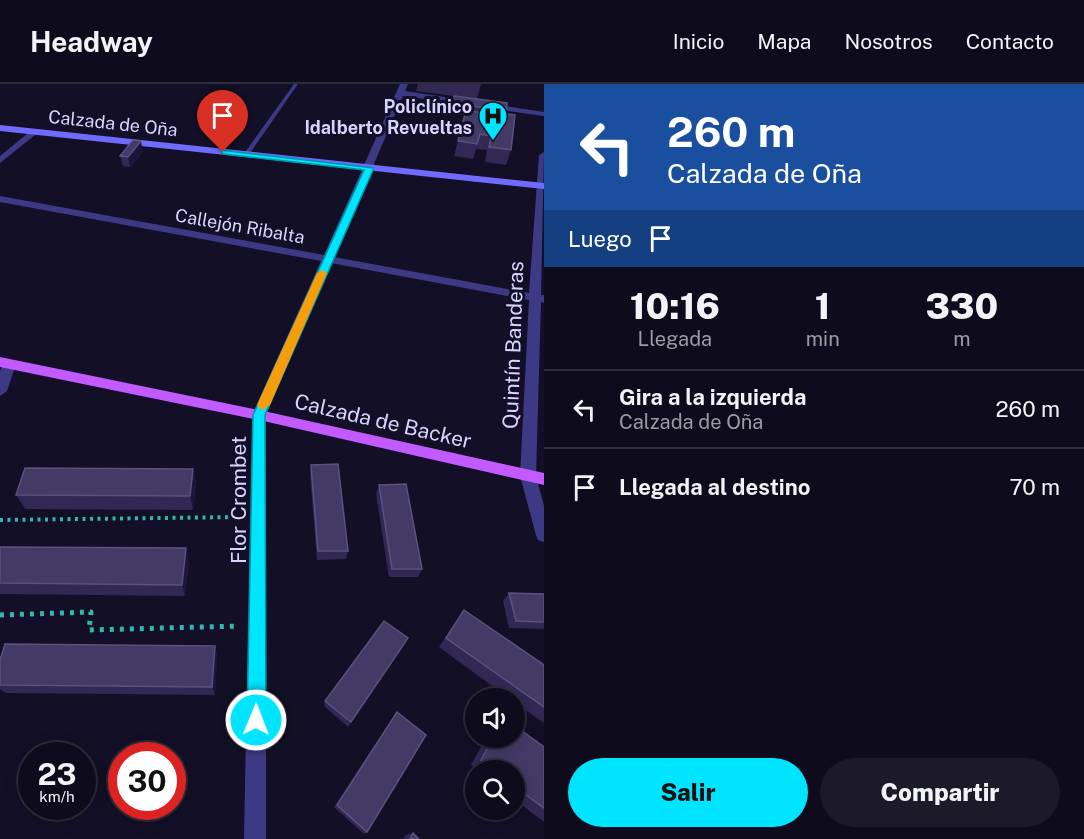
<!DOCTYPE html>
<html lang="es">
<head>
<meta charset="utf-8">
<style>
  body { margin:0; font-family:"Public Sans",sans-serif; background:#1c1929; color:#f1f3f6; height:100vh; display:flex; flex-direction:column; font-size:22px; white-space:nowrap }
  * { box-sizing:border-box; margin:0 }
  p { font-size:20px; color:#9b9ba3 }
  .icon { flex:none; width:33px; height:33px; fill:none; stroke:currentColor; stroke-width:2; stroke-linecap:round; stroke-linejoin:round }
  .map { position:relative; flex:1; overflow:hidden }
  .side { display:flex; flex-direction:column; background:#0e0b1c; width:540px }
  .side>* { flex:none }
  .top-card { background:#1a4fa0; color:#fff; overflow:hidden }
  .tools { position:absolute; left:465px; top:604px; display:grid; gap:12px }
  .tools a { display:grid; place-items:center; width:60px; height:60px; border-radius:50%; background:#0e0b1c; box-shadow:0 3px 15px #0003,0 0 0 2px #2e2b3b; font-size:30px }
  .speed { position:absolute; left:18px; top:658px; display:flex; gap:12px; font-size:30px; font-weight:700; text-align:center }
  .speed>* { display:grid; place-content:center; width:78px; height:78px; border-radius:50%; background:#0e0b1c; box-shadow:0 3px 15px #0003,0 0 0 2px #2e2b3b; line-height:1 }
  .speed small { font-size:15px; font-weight:400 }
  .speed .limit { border:9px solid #d22; background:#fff; color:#111 }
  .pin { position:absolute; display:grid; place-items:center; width:51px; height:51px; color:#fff; margin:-62px -26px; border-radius:50% 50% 50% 0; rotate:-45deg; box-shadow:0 0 6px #0007 }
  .pin .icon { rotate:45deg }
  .me { position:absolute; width:66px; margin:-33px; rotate:1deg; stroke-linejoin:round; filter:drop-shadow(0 0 4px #0008) }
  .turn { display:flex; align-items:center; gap:21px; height:126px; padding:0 24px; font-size:27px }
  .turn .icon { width:78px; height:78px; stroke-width:2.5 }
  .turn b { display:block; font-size:42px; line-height:51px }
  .then { display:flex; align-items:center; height:57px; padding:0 24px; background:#0003; gap:12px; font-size:22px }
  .eta { display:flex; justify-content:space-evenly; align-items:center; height:102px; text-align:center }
  .eta b { font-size:36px; font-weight:800; line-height:42px }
  .cta { display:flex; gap:12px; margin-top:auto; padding:12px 24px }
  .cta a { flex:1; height:69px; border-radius:36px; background:#00e5ff; color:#111; font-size:24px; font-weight:800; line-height:69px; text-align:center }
  .cta a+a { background:#1c1929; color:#f1f3f6 }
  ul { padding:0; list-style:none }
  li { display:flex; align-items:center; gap:18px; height:78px; padding:0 24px; border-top:2px solid #2e2b3b }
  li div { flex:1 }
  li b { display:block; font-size:22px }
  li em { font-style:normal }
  header { display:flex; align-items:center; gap:36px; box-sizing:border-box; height:84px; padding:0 30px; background:#0e0b1c; border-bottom:2px solid #2e2b3b }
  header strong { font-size:28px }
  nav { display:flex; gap:33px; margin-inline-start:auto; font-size:21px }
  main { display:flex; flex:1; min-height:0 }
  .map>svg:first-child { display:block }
</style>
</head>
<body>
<header>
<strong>Headway</strong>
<nav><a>Inicio</a><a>Mapa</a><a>Nosotros</a><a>Contacto</a></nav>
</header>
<main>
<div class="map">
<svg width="544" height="755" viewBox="0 0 544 755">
  <rect width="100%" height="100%" fill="#130f26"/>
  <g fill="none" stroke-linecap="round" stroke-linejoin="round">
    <!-- path-far1 -->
    <path stroke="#2fb8b0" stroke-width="4" stroke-dasharray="3 4.5" stroke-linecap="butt" d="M0,436L240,433"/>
    <!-- path -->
    <path stroke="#2fb8b0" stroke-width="5" stroke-dasharray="4 6" stroke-linecap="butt" d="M0,531L91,528L89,546L239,542"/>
    <!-- lane -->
    <path fill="#3d3a85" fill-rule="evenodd" d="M294,0H298L248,72H244L243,71Z"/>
    <!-- street -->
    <path fill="#3d3a85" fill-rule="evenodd" d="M400,0H408L405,7L544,28V32L403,12L334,173L529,209L539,71L544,68L541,211H544V219L541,218L536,392L544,422V458L538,456L536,451L520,392L529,216L331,179L266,331V755H244L252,331L321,177L0,118V112L324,171Z
      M33,45L40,47L0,79V72Z
      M9,275L16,280L7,307L0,312V287L4,277Z"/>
    <!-- secondary -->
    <path fill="#6f6bff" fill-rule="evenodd" d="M0,41L544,99V105L0,47Z"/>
    <!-- primary -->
    <path fill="#c25bff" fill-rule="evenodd" d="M0,273L259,326L544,389V401L259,336L0,283Z"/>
  </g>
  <!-- wall -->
  <path fill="#312854" d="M418,0H481L477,15L507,19L505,30L511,66L506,81L485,78L487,66L476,65L473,75L454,72L465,31L449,29L454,12L416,7Z
    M143,68L130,83L123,82L120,72Z
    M311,381L348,467L346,475L317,476L310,391Z
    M193,385L196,399L193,426L25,425L16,411Z
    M379,401L422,485L418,493H389L376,410Z
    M0,463L189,477L185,512L0,510Z
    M509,509L544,510V545L509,544L503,517Z
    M464,526L544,581V639L514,618V615H510L439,563Z
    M404,561L348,643L324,622L325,617Z
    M215,562L217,572L215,611L6,609L0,605V576Z
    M397,628L367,748L364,750L334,723Z
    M486,654H514L544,663V738L514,715V687H479L471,681Z
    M413,749L419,755H403L406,751Z"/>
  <!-- shaded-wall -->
  <path fill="#1d163a" d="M141,57L143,68L130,83L128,73Z
    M193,385L196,399L193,426L190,412Z
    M186,464L189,477L185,512L182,501Z
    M215,562L217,572L215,611L212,603Z"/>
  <!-- building -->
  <path fill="#433a66" stroke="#5a527e" stroke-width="1.5" d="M454,12L507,19L506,27L451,19Z
    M466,26L484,29L483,34L494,36L495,28L515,31L511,66L489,63L491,52L480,50L477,60L458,57Z
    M133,56L141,57L128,73L120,72Z
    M338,380L348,467H318L311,381Z
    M25,384L193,385L190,412L16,411Z
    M406,400L422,485H392L379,401Z
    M0,463L186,464L182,501L0,499Z
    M509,509L544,510V538L516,537Z
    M464,526L544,581V623L446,554Z
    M384,537L408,554L351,638L325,617Z
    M5,560L215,562L212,603L0,601V576Z
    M397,628L426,651L367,748L337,721Z
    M514,641L544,663V724L514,702V687H496L481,676L493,654H514Z
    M413,749L419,755H410Z"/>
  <!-- route -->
  <path fill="#00e5ff" stroke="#0095a6" stroke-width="1.5" d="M220,66L374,84L265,331L266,636L263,643L256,645L250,643L247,636L253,331L364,86L223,70Z"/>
  <!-- slow -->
  <path fill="#f59e0b" d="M322,186L327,189L270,321L263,326L259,324L257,321L317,189Z"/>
  <!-- icons -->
  <defs>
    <g id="hospital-pin" transform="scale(1.5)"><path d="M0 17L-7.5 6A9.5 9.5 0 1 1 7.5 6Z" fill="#00e5ff" stroke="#130f26"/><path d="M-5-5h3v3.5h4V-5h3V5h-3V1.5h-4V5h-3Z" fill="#111"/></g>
  </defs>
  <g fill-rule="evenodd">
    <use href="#hospital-pin" x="493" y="32"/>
  </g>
  <g text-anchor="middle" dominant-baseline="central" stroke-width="6" stroke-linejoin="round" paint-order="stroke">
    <!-- far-poi labels -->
    <g font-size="18" font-weight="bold" fill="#d9d4ff" stroke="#130f26" text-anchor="end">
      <text x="472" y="22">Policlínico<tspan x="472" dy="21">Idalberto Revueltas</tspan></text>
    </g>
    <!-- far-street labels -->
    <g font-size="18" fill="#d9d4ff" stroke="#130f26">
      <text transform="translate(113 39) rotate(6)">Calzada de Oña</text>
      <text transform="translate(240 142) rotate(10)">Callejón Ribalta</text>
    </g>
    <!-- street labels -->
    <g font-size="21" fill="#d9d4ff" stroke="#130f26">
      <text transform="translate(513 261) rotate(-88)">Quintín Banderas</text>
      <text transform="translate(383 337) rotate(13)">Calzada de Backer</text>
      <text transform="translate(238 416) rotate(-90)">Flor Crombet</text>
    </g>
  </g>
</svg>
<div class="tools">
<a><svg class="icon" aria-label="sound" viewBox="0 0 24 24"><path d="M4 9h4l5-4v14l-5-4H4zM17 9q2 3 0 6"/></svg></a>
<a><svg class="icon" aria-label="search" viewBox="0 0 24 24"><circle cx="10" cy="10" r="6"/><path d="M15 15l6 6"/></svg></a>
</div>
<div class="speed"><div>23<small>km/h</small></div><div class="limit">30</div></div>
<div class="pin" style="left:223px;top:68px;background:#d93025"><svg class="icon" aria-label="arrive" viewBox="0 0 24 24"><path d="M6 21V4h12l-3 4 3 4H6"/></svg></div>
<svg class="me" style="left:256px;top:636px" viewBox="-20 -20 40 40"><circle r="17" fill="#00e5ff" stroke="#fff" stroke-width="3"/><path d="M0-11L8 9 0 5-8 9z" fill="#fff"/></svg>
</div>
<section class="side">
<div class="top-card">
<div class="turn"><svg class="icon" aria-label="left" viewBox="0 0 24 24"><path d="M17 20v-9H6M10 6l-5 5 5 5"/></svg><div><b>260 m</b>Calzada de Oña</div></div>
<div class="then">Luego<svg class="icon" aria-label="arrive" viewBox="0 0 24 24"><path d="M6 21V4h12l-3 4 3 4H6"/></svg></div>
</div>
<div class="eta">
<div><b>10:16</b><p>Llegada</p></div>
<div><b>1</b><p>min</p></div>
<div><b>330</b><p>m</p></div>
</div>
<ul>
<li><svg class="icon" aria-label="left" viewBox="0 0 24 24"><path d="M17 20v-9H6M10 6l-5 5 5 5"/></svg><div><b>Gira a la izquierda</b><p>Calzada de Oña</p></div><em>260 m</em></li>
<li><svg class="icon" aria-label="arrive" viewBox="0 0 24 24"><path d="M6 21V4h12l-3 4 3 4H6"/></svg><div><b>Llegada al destino</b></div><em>70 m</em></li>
</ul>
<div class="cta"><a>Salir</a><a>Compartir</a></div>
</section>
</main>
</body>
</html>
